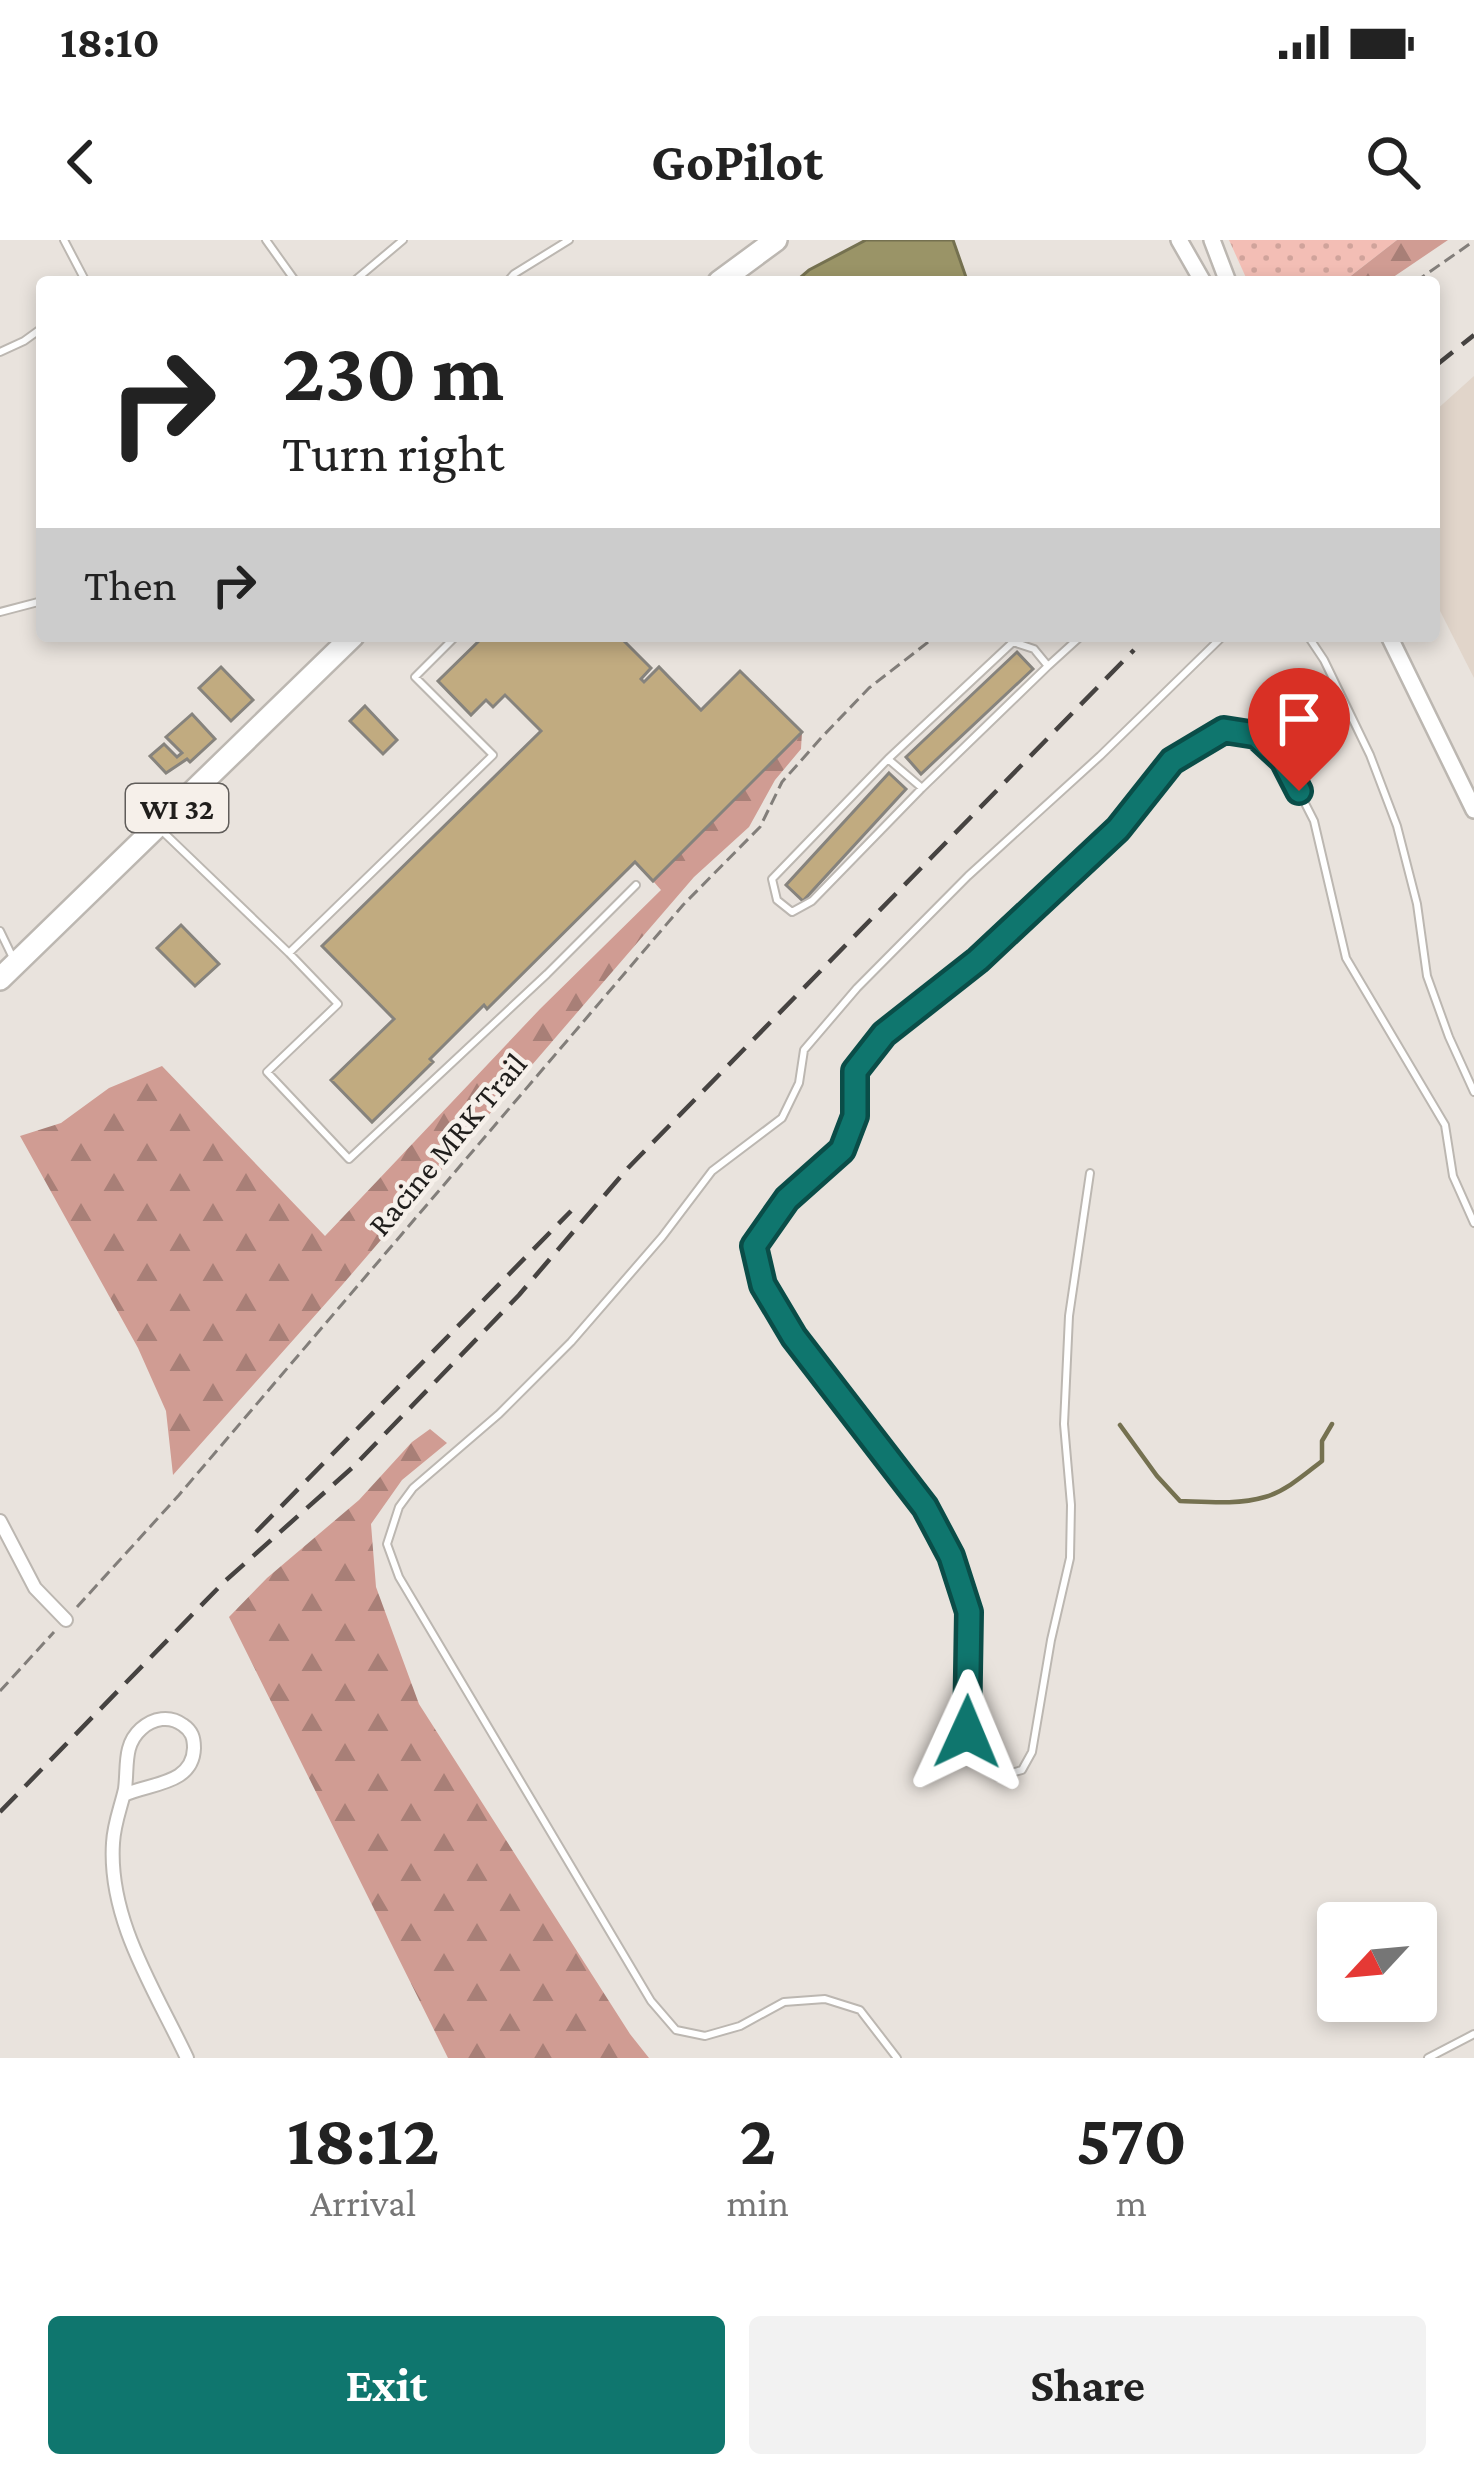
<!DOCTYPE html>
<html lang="en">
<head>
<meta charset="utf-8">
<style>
  body { margin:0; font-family:"Crimson Pro",serif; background:#f2f2f2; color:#222; height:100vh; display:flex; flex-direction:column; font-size:45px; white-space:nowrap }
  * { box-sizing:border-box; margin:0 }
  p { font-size:39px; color:#767676 }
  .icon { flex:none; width:66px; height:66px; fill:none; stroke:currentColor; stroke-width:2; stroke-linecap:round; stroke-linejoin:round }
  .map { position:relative; height:1818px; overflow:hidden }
  .panel { display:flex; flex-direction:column; background:#fff; flex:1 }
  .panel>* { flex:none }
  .banner { position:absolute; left:36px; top:36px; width:1404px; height:366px; border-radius:12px; box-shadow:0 6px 18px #0003; background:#fff; color:#222; overflow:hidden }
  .needle { width:78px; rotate:244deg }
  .fabs { position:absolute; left:1317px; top:1662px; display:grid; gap:24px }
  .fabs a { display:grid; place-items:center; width:120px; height:120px; border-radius:12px; background:#fff; box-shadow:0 6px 18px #0003; font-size:60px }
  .pin { position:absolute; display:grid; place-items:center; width:102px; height:102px; color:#fff; margin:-123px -51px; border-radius:50% 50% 50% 0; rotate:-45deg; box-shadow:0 0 12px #0007 }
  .pin .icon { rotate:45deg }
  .me { position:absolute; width:132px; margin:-66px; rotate:1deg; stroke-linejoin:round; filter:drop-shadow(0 0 9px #0008) }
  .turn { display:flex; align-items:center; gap:42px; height:252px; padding:0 48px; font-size:54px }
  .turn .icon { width:156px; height:156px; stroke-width:2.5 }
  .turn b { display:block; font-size:84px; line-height:102px }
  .then { display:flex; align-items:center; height:114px; padding:0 48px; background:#0003; gap:24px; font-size:45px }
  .eta { display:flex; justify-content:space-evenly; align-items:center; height:204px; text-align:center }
  .eta b { font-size:72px; font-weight:700; line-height:84px }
  .button { display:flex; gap:24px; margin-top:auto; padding:24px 48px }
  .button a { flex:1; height:138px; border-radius:12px; background:#0f766e; color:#fff; font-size:48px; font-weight:700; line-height:138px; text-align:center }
  .button a+a { background:#f2f2f2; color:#222 }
  .status { display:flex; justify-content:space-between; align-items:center; height:84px; padding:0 60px; background:#fff; direction:ltr }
  .status svg { height:33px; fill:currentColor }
  header { display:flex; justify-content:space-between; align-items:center; height:156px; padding:0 48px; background:#fff; font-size:54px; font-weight:700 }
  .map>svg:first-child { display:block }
</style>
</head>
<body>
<div class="status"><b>18:10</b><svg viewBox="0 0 49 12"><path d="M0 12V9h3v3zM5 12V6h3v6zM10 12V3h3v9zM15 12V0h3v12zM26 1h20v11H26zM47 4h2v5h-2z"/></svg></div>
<header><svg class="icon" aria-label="back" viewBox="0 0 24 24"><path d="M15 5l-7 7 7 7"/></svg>GoPilot<svg class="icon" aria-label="search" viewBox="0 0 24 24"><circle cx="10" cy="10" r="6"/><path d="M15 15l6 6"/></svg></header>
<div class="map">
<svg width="1474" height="1818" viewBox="0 0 1474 1818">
  <defs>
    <pattern id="grass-dots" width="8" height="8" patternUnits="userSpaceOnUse" patternTransform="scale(3)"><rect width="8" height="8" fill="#f3beb5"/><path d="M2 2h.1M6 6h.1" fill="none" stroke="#d0a39b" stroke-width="1.8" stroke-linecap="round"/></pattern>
    <pattern id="forest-firs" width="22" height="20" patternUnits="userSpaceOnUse" patternTransform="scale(3)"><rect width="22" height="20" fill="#d09c93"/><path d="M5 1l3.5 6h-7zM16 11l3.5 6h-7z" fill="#a87f77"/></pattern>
  </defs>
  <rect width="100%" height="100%" fill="#e9e3dd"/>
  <!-- built -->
  <path fill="#e1d5ca" d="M1474,136V438L1434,359V172Z"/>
  <!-- grass -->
  <path fill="url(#grass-dots)" d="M1229,0H1397L1343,42H1248Z"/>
  <!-- forest -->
  <path fill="url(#forest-firs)" d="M1397,0H1448L1386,42H1343Z
    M802,492L801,509L775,540L749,587L694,637L343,1044L173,1235L166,1171L138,1108L20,896L61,883L109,848L162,826L325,996L540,769L661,650L653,641Z
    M430,1189L447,1203L402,1240L371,1284L376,1347L419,1464L630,1794L649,1818H448L229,1377L267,1338L359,1260L412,1202Z"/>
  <!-- water -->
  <path fill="#9a9467" stroke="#757150" stroke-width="3" d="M866,0H953L967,40L965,42H795L809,30Z"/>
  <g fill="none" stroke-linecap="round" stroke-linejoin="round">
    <!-- stream -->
    <path stroke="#757150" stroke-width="4.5" d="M1120,1185L1157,1236L1180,1261C1208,1262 1238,1265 1265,1257C1286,1251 1305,1234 1322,1221V1201L1332,1184"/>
  </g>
  <!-- building -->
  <path fill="#c1ab80" stroke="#86837d" stroke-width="3" d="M484,396H619L651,428L641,439L644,442L659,427L701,470L740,431L802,492L653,641L635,622L487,769L484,765L430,819L433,822L372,882L331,840L394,779L322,706L541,491L505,455L493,467L486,460L471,475L438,441Z
    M1017,412L1033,429L921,534L906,517Z
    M221,427L253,460L231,481L199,448Z
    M365,466L397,500L383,514L350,481Z
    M192,474L215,499L190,522L187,519L166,533L150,516L164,504L177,517L182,513L166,497Z
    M889,533L906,549L803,661L786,645Z
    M181,685L219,724L195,746L157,708Z"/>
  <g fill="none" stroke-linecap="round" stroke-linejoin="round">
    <!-- service casing -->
    <g stroke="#bcb7b1" stroke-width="10">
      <path id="service" d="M64,0L86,42
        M266,0L296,42
        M353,42L403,0
        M507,42L514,34L569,0
        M0,112L24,101L42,88
        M0,372L42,361
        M1308,396L1324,420L1370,515L1397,586L1417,664L1427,736L1449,797L1474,852
        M1013,402L1034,409L1048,426L922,548L812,661L792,672L777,660L772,639L888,519Z
        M1048,426L1081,396
        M888,519L922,548
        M159,588L289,713L493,515L415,437L456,396
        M0,691L14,720
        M289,713L338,764L267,832L349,919L547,734L636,645
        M1090,933L1069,1076L1064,1184L1071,1265L1070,1318L1051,1400L1032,1512L1022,1530L997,1537L981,1526L967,1492L969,1371L951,1316L925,1267L794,1098L763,1045L754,1006L787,959L842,910L855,876V831L884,794L978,720L1118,589L1171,521L1224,490L1256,495L1283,520L1314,581L1346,718L1445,885L1453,936L1474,983
        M897,1818L860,1770L825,1759L784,1762L740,1786L705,1796L676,1790L651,1761L399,1337L387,1304L399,1267L413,1248L499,1174L571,1102L662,997L712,931L782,878L799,843L804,810L857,748L968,636L1100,516L1223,396
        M1428,1818L1474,1794"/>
    </g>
    <!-- minor casing -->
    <g stroke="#bcb7b1" stroke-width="16">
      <path id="minor" d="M0,1281L35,1348L66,1380
        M124,1555C149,1543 193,1545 194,1508C194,1498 192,1491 183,1485C170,1475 153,1478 141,1489C123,1505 128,1527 125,1549C121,1567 114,1583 113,1603C108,1680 155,1750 187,1818"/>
    </g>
    <!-- tertiary casing -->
    <g stroke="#bcb7b1" stroke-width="20">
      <path id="tertiary" d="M1179,0L1203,42
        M1212,0L1228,42
        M1389,396L1474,570"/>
    </g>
    <!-- primary casing -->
    <g stroke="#bcb7b1" stroke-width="26">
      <path id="primary" d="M719,42L776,0
        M0,739L353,396"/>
    </g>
    <!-- path -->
    <path stroke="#827e7a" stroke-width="3" stroke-dasharray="12 6" stroke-linecap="butt" d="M1415,42L1474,1
      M77,1367L179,1255L683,665L760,587L782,542L821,498L869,448L936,396
      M0,1451L54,1392"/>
    <!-- service -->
    <use href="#service" stroke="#fff" stroke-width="6"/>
    <!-- minor -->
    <use href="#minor" stroke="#fff" stroke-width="12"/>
    <!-- tertiary -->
    <use href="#tertiary" stroke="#fff" stroke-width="15"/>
    <!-- primary -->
    <use href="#primary" stroke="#fff" stroke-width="21"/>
    <!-- rail -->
    <path stroke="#464341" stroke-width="4.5" stroke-dasharray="24 12" stroke-linecap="butt" d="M1434,127L1474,95
      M256,1292L571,971
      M0,1572L224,1342L353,1227L519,1055L628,928L1134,410"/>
  </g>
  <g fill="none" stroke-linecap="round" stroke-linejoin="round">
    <!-- route casing -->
    <g stroke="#0a4d48" stroke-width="30">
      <path id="route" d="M967,1492L969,1372L951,1316L925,1267L794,1097L763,1045L754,1006L787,959L842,910L855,876V831L884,794L978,720L1118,589L1172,521L1224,490L1256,495L1283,520L1299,551"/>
    </g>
    <!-- route -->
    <use href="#route" stroke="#0f766e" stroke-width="21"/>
  </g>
  <g text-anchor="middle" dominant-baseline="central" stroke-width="9" stroke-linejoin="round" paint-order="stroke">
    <!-- shield labels -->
    <rect fill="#f6f0ea" stroke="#605d5a" stroke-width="3" x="126" y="544" width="102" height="48" rx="9"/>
    <g font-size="30" font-weight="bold" fill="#201e1c">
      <text x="177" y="568">WI 32</text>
    </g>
    <!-- street labels -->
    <g font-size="33" fill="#201e1c" stroke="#f6f0ea">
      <text transform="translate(447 904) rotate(-50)">Racine MRK Trail</text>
    </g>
  </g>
</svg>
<div class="fabs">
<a><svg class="needle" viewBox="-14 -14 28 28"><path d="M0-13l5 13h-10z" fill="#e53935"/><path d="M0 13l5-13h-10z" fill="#767676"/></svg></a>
</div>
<div class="pin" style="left:1299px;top:551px;background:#d93025"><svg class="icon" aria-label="arrive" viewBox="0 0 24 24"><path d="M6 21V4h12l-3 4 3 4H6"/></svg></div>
<svg class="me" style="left:967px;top:1492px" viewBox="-20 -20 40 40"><path d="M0-17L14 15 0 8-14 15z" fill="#0f766e" stroke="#fff" stroke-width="4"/></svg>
<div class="banner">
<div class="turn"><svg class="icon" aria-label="right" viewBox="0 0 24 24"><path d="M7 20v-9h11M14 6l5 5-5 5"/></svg><div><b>230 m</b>Turn right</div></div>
<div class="then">Then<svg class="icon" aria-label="right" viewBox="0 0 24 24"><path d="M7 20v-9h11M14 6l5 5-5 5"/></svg></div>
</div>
</div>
<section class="panel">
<div class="eta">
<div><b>18:12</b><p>Arrival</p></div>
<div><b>2</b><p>min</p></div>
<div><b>570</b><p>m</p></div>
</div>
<div class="button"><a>Exit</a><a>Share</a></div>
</section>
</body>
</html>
